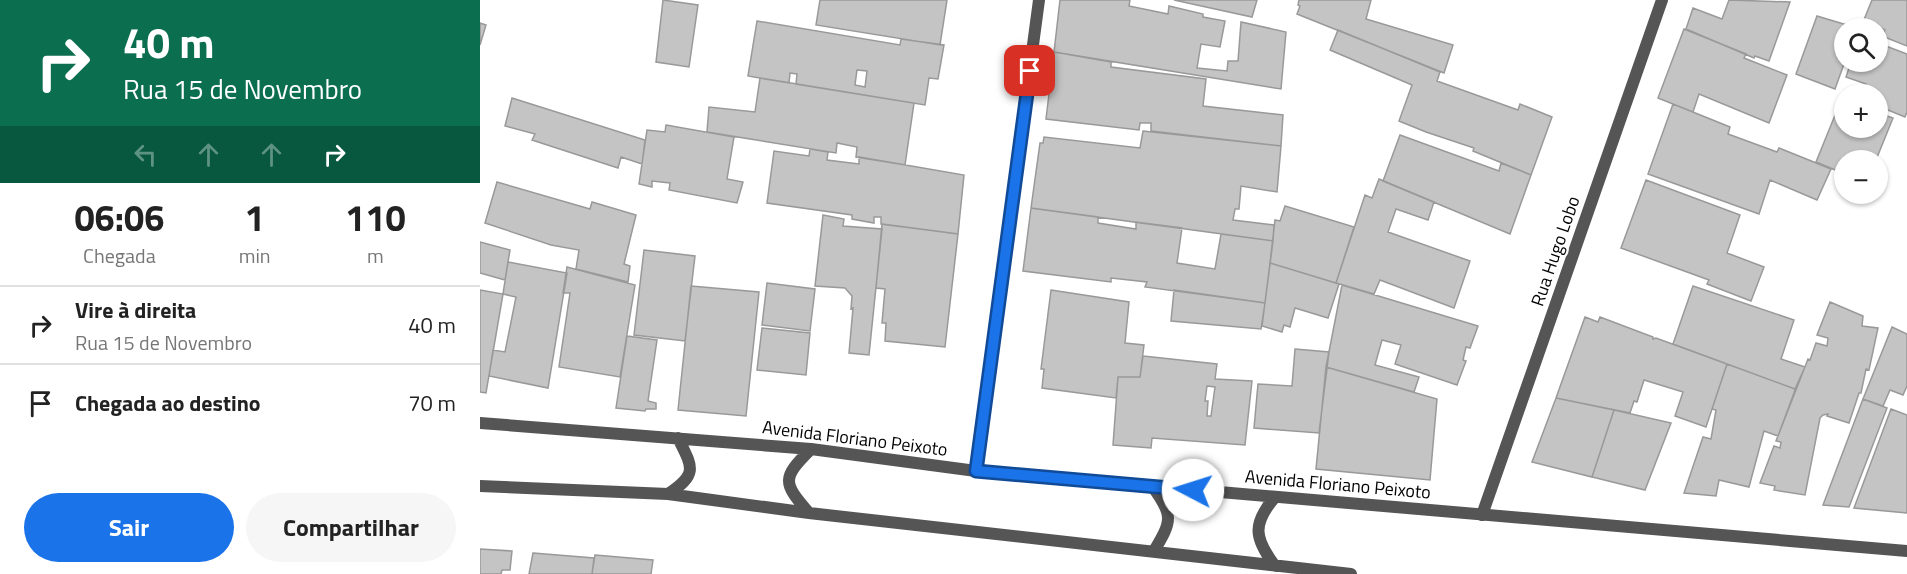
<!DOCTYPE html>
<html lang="pt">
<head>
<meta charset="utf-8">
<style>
  body { margin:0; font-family:"Titillium Web",sans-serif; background:#f6f6f6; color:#222; height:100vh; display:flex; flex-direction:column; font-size:22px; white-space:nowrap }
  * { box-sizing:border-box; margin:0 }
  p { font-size:20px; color:#767676 }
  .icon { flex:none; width:33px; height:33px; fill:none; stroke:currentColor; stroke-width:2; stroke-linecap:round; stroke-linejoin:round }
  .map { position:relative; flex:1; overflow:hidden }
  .panel { display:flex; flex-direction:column; background:#fff; width:480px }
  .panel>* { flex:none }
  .banner { background:#0b6e4f; color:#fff; overflow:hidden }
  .tools { position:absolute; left:1354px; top:18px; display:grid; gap:12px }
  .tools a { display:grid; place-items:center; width:54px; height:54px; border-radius:50%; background:#fff; box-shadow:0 2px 4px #0004; font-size:30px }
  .pin { position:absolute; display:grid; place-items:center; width:51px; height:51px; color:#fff; margin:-26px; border-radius:12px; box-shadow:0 3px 9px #0006 }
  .me { position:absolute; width:66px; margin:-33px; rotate:275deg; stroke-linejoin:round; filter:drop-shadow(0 0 4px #0008) }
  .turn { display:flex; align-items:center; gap:21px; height:126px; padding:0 24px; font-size:27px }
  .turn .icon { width:78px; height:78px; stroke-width:2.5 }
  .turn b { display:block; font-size:42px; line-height:51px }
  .lanes { display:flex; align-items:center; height:57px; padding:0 24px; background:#0003; justify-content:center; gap:30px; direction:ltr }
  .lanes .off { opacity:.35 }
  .eta { display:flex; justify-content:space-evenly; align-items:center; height:102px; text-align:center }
  .eta b { font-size:36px; font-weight:700; line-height:42px }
  .action { display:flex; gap:12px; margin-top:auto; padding:12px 24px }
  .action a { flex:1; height:69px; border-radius:36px; background:#1a73e8; color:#fff; font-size:24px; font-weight:700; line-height:69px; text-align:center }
  .action a+a { background:#f6f6f6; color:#222 }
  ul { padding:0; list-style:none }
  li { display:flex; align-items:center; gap:18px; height:78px; padding:0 24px; border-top:2px solid #e0e0e0 }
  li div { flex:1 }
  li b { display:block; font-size:22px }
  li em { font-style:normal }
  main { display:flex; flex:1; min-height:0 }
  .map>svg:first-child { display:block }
</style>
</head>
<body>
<main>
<section class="panel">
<div class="banner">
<div class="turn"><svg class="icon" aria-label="right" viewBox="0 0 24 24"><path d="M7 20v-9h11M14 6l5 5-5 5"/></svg><div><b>40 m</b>Rua 15 de Novembro</div></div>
<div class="lanes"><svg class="icon off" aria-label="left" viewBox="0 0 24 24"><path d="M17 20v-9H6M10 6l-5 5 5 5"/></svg><svg class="icon off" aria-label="ahead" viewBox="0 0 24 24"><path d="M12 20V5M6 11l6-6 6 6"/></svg><svg class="icon off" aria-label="ahead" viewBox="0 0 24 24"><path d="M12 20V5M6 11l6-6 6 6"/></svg><svg class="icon" aria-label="right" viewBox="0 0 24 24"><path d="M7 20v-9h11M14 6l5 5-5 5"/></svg></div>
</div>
<div class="eta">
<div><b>06:06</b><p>Chegada</p></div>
<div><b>1</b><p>min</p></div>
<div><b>110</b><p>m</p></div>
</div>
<ul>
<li><svg class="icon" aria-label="right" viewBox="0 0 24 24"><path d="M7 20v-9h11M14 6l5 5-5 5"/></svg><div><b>Vire à direita</b><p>Rua 15 de Novembro</p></div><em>40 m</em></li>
<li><svg class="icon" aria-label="arrive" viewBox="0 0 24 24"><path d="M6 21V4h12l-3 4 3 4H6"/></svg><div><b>Chegada ao destino</b></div><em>70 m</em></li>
</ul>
<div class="action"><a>Sair</a><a>Compartilhar</a></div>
</section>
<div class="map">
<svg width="1427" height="574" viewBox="0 0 1427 574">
  <rect width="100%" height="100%" fill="#fff"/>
  <!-- building -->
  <path fill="#c4c4c4" stroke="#999" stroke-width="1.5" fill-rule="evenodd" d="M183,0L218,5L209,67L176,62Z
    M340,0H467L460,45L336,25Z
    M580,0H650L649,6L688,14L689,6L723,14V17L745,21L740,47L721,44L717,68L747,71L748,61H758L761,22L806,32L801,89L574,52Z
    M694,0H777L772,17Z
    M819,0H891L886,19L973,45L964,73L817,14L820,6L818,5Z
    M1249,0L1310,2L1289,61L1275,56L1274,58L1206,29L1213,8L1242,19Z
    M1392,0H1427V46L1402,36L1405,30L1383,22Z
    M1337,16L1377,28H1365V61L1355,89L1316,74Z
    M277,21L420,45L421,39L464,45L458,79L449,78L445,105L316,84L317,74L310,73L309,83L268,76ZM377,70L387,71L385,87L375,85Z
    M0,23L6,25L0,45Z
    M1204,29L1266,54L1264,58L1307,75L1289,123L1219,94L1213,112L1178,98Z
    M858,30L960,72L957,81L1038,110L1040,104L1072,117L1051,175L993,151L994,148L946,132L919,121L932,85L850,50Z
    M1398,43L1427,54V112L1425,117L1398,106V94H1381L1386,84L1366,77L1371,62H1398Z
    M574,52L631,62V67L726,79L723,106L803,115L801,146L671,131V123H660L659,130L566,119Z
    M280,78L434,103L425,165L376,157L377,147L357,143L356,153L227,132L229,107L275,112Z
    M32,98L165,140L162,164L141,157L138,168L52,140L55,134L25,126Z
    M1362,98L1365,99V128H1398V113L1413,118L1396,160H1365V174L1336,162Z
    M1193,104L1250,127L1248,134L1297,152L1299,148L1351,169L1337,200L1290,180L1279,214L1168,174Z
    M186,125L254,137L247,179L263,182L257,203L189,190L190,183L172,181V187L159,184L167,130L185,132Z
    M663,131L801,146L797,192L761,186L759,209H755L753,220L794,225L793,241L551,208L560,143H563L564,137L660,148Z
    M920,135L1019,171L1021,163L1051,175L1030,234L903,181Z
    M330,149L348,152L347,160L379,164V157L484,175L478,234L401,224V217H394V223L372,219V215L287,203L294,151L329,156Z
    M899,179L954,202L948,220L916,209L908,232L990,261L974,308L900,280L894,294L856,283L885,195L892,198Z
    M1166,180L1260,215L1247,253L1284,267L1271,301L1227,284L1229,280L1141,248Z
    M17,182L110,209L112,202L156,215L144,264L150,266L148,282L96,269L99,250L71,245L5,223Z
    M805,206L874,227L856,283L790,263L795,220L800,221Z
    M551,208L618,217V223L656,229V222L702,228L697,263L735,269L741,234L793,241L785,303L665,287L667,282L631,278V282L543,271Z
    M343,215L364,219L363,226L402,229L389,355L369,353L373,308L371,309L372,296L365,288L335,286Z
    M402,224L478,234L465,347L405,341L406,323H402L405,289L396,288Z
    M0,242L30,250L25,280L0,273Z
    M164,250L215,256L205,341L154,335Z
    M28,262L87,273L68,388L9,376L13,350L25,352L36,297L23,294Z
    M790,263L859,284L848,318L815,308L810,327L804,325L802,332L782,326Z
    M87,267L155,285L140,377L79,367L90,293H83Z
    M287,283L335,289L330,331L282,325Z
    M862,285L998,326L990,348L986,347L983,360L986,361L977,385L915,364L921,345L902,340L895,365L939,377L934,392L846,367Z
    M211,286L279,292L266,416L198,410Z
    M1213,286L1314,320L1301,359L1325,367L1315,389L1193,344Z
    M0,290L23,294L6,393L0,392Z
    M571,290L649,302L645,343L664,345L660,377H638L636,398L562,388L564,369H561Z
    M694,290L785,303L781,329L691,321Z
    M1350,302L1383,316L1382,326L1398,328L1389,370L1386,369L1381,393H1379L1369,423L1347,416L1348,414L1343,415L1340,418L1325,495L1294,490L1295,486L1280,483L1294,446L1300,448L1301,442L1296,441L1328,359L1330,360L1336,343L1347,346L1348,338L1337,335Z
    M1105,317L1118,322L1120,317L1173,337V339L1176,338L1247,364L1226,427L1195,416L1203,392L1164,380L1157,402L1154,401L1150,413L1076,398Z
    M1412,327L1427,334V386L1423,395L1410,390L1403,406L1383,399Z
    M282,328L330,333L326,375L277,370Z
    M147,336L177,340L168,401L176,403V409H166L165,411L136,408Z
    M815,349L849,352L839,433L774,428L778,384L812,386Z
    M663,356L737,364L735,379L772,381L765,445L672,438L671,448L633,445L638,377H660ZM727,386L735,387L731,416H727L728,401H725Z
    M1247,364L1315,389L1314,393L1298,436L1284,431L1269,487L1239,480L1236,496L1204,493L1223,437L1231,439L1236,410L1232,409Z
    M846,367L957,399L950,480L836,469Z
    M1076,398L1134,410L1112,477L1052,462Z
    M1383,399L1407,408L1369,507L1343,505Z
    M1411,409L1427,415V513L1374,508Z
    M1134,410L1191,423L1165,490L1112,477Z
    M0,549L32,551L30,570H22L21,574H0Z
    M53,553L114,558L112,574H49Z
    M115,555L173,560L171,574H112Z"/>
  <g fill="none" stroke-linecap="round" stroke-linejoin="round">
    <!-- minor -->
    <path stroke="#555" stroke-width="12" d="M496,471L559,0
      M1002,515L1182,0"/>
    <!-- tertiary -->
    <path stroke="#555" stroke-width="12" d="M0,423L331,449L496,471L1427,551
      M0,486L188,494L329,513L871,574
      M672,486C694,515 692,521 674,551
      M188,494C218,474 213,468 198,438
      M329,513C302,482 302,478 331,449
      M795,566C774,538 772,524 795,497"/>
  </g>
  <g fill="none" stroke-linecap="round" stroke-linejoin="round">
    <!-- route casing -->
    <g stroke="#114b97" stroke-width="15">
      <path id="route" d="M550,71L496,471L713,490"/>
    </g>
    <!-- route -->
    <use href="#route" stroke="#1a73e8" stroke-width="10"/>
  </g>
  <g text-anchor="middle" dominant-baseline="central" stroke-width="4.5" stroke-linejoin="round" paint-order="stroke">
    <!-- street labels -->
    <g font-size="18" fill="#000" stroke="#fff">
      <text transform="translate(1075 251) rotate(-71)">Rua Hugo Lobo</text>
      <text transform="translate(375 438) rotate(7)">Avenida Floriano Peixoto</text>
      <text transform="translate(858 484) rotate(5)">Avenida Floriano Peixoto</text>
    </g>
  </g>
</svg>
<div class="tools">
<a><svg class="icon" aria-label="search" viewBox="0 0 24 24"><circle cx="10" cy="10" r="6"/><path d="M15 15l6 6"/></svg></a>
<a>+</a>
<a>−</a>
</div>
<div class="pin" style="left:550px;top:71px;background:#d93025"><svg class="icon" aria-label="arrive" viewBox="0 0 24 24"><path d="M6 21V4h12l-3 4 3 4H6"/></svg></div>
<svg class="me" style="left:713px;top:490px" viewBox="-20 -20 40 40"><circle r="19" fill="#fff"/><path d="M0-13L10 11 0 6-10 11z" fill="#1a73e8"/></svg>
</div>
</main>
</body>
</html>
